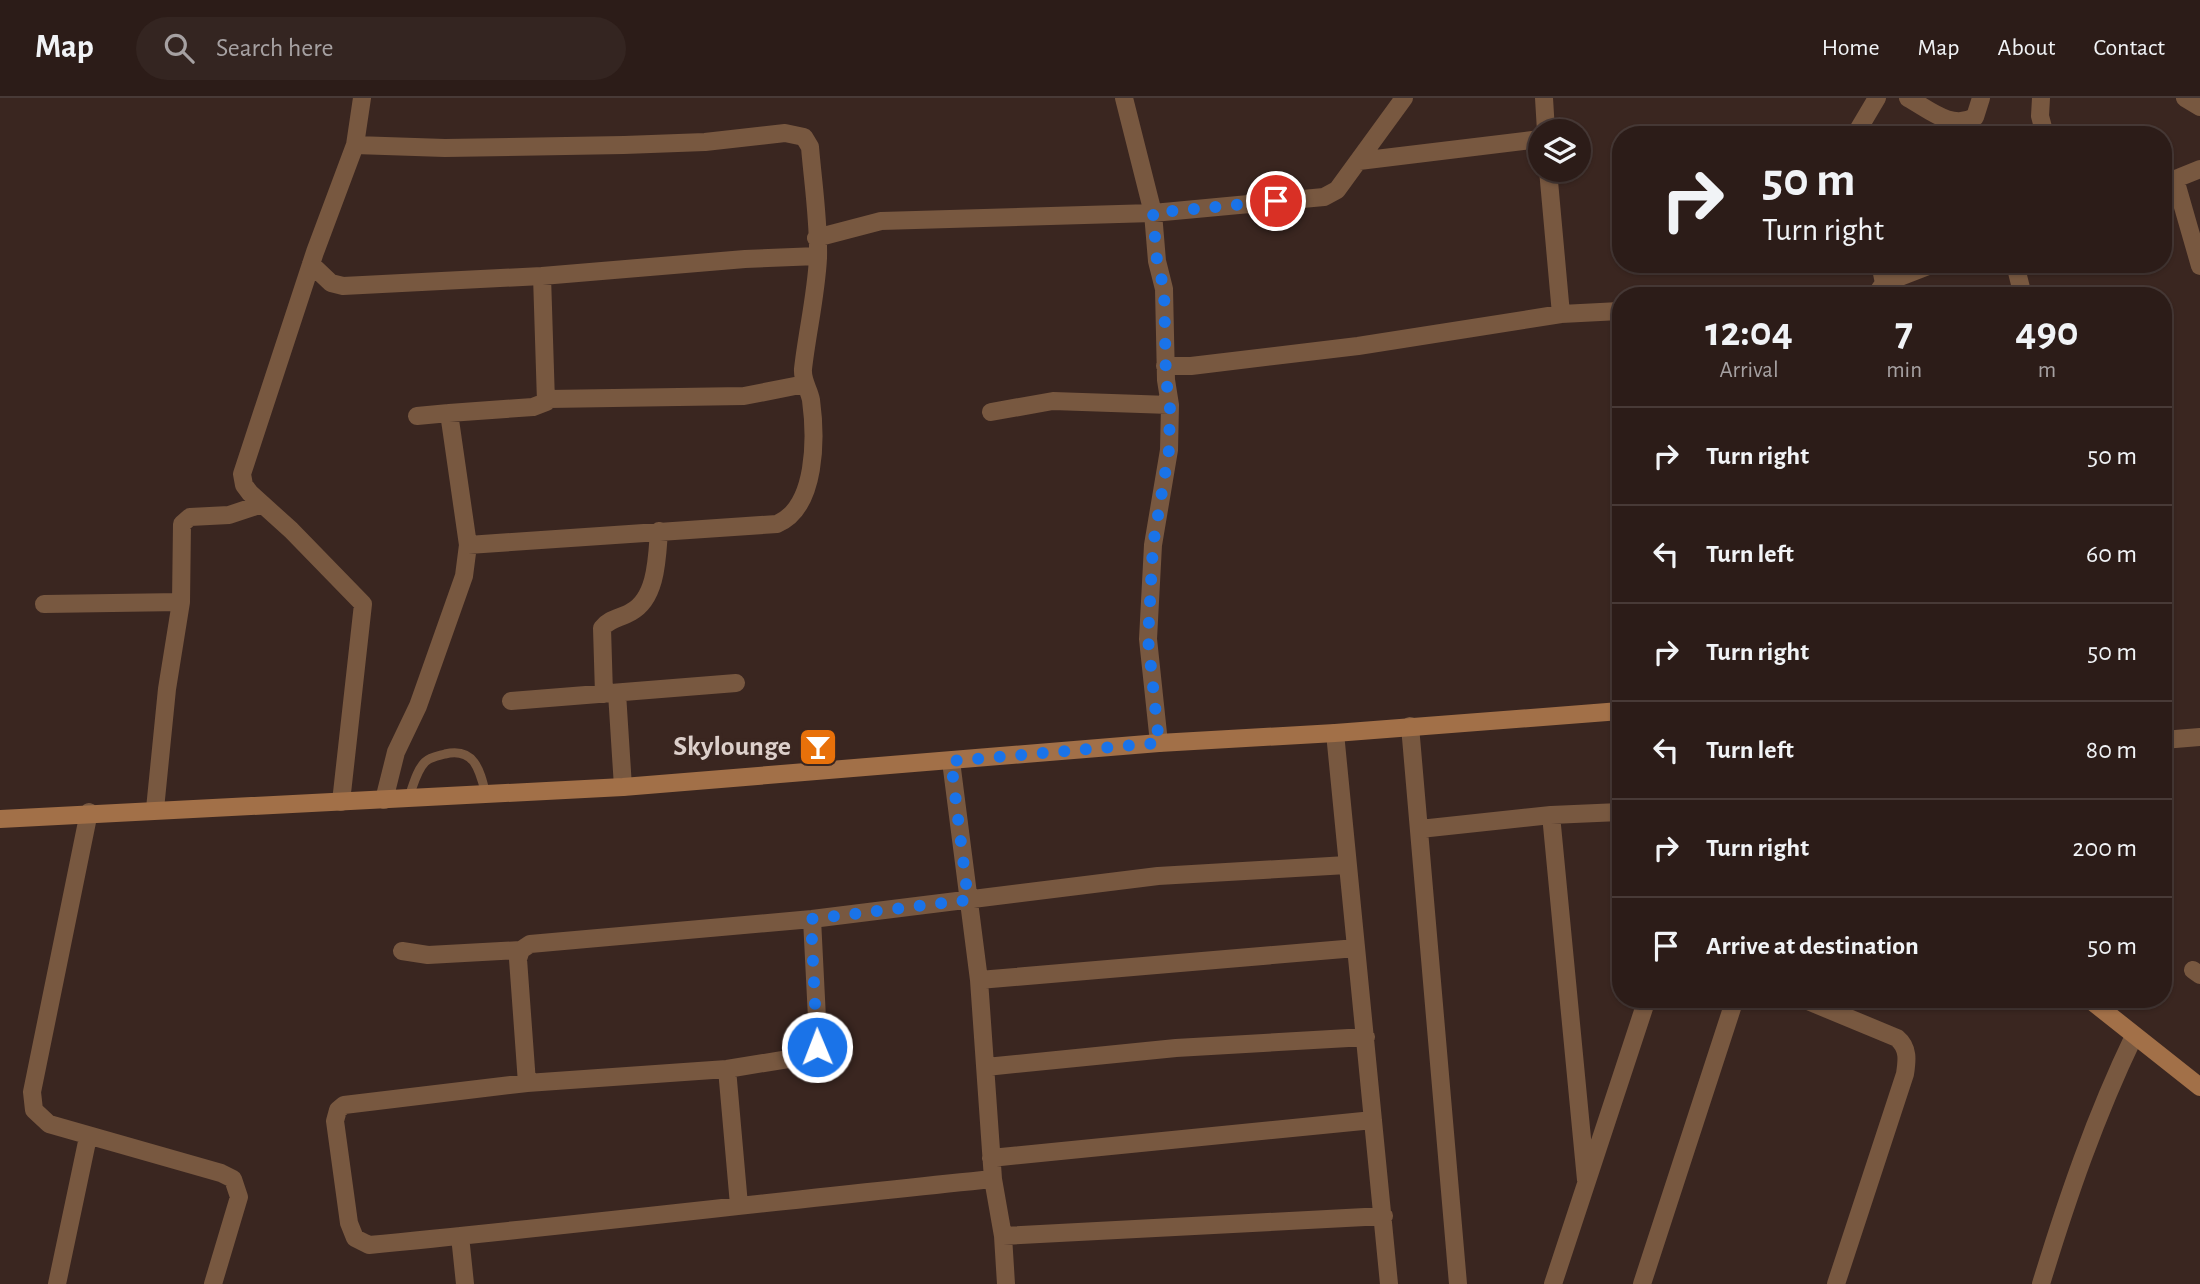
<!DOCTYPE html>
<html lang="en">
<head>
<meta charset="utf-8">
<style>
  body { margin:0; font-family:"Alegreya Sans",sans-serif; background:#342521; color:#f1f3f6; height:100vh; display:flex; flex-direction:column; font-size:26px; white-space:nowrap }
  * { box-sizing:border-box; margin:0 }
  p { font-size:23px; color:#a6a1a2 }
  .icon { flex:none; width:38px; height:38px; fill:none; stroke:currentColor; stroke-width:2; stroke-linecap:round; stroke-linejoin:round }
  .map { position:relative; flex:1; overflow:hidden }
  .panel { position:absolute; left:1612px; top:189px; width:560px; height:721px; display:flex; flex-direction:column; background:#2c1c18; border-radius:28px; box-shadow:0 2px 5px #0004,0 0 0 2px #483a37 }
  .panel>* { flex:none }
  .banner { position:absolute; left:1612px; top:28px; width:560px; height:147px; border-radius:28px; box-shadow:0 2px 5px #0004,0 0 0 2px #483a37; background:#2c1c18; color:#f1f3f6; overflow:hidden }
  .fabs { position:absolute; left:1528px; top:21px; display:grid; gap:14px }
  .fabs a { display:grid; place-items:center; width:63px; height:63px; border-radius:50%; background:#2c1c18; box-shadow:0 2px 5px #0004,0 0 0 2px #483a37; font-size:35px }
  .pin { position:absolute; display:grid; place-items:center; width:60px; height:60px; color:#fff; margin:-30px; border:4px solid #fff; border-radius:50%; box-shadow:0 2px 7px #0007 }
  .me { position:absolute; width:77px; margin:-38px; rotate:359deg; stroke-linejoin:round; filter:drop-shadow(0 0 5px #0008) }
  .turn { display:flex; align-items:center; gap:24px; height:147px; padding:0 35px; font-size:32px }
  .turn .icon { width:91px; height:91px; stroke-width:2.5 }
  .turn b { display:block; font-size:49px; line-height:60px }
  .eta { display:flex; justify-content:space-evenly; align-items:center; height:119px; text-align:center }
  .eta b { font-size:42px; font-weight:600; line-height:49px }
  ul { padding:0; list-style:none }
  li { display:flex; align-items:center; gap:21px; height:98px; padding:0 35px; border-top:2px solid #483a37 }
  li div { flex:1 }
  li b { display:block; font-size:26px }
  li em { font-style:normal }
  header { display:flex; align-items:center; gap:42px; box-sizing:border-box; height:98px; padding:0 35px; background:#2c1c18; border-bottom:2px solid #483a37 }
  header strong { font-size:33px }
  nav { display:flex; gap:38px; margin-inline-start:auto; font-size:24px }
  .search { width:490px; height:63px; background:#342521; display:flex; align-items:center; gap:18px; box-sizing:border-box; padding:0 24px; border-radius:38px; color:#a6a1a2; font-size:26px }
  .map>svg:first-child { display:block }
</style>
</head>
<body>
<header>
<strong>Map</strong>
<div class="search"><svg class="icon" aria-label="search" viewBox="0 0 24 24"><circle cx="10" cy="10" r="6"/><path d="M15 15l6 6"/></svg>Search here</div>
<nav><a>Home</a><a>Map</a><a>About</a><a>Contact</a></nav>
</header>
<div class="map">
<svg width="2200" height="1186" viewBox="0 0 2200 1186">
  <rect width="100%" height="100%" fill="#3a2620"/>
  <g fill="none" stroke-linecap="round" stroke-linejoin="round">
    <!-- service -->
    <path stroke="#785840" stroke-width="9" d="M408,701C413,689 416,673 425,664C430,659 438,658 445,656C475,649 480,673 486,697"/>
    <!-- minor -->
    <path stroke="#785840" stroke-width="18" d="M1124,0L1153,115L1157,163L1164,191L1166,282L1170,307L1169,352L1153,447L1148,541L1159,645
      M1544,0L1546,33
      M1908,0C1930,12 1951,32 1975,19L1981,0
      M2041,0L2040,18L2045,37
      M2185,0L2200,9
      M1855,37L1877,0
      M355,47L445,50L624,47L705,44L785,35L804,39L810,49C813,85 819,124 818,160C816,198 807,235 803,271C802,283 809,291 811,302C816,339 817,409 777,426L468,447
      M1359,63L1540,41
      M1548,72L1561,216
      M2175,81L2200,168
      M2163,86L2200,71
      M816,140L881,123L1153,115L1324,99L1337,92L1404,0
      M311,166L331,185L343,188L542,178
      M1880,166L1884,185
      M2015,166L2023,198
      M1875,198L1884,185L1933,166
      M1165,268H1191L1358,248L1561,216L1620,213
      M548,301L744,298L805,286
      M991,314L1053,303L1170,307
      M417,318L449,315
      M44,506L181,504
      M617,595L623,689
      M604,596L602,530C610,520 621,520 631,514C657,500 657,459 659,433
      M511,603L736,585
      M1410,628L1458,1186
      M1335,635L1389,1186
      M2163,642L2200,639
      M951,663L979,882L993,1081L1003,1138L1006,1186
      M384,702L396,654L418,608L464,478L468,447L449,315L533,309L546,304L542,178L745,161L818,158
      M341,704L363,506L291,432L250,395L244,387L242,376L315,154L355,47L362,0
      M155,711L167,591L181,504L182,426L190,419L229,417L262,406
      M89,714L32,994L34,1012L49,1026L221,1075L233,1081L239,1099L213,1186
      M1551,717L1586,1082
      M1420,731L1551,717L1620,714
      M812,821L818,940L813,957L727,971L527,985L344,1007L338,1012L335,1023L349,1125L355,1140L369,1147C577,1127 785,1102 993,1081
      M402,853L428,857L521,852
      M2193,872L2200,877
      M979,882L1356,850
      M1803,901L1897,940C1909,950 1907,963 1905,976L1836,1186
      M986,969L1176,950L1366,939
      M727,971L739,1107
      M527,985L518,861L521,852L530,846L812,821L1158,778L1347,767
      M991,1060L1373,1022
      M460,1138L465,1186
      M1003,1138L1384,1118
      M57,1186L88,1039
      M1553,1186L1647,901
      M1642,1186L1735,901
      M2041,1186C2067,1101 2095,1019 2134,938"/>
    <!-- secondary -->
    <path stroke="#a27048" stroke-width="18" d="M0,721L623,689L1159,645L1335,635L1620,613
      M2089,901L2200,989"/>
  </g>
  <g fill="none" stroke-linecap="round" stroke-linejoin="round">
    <!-- route -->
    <path stroke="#1a73e8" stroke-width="12" stroke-dasharray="0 21.6" d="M817,949L811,821L968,802L951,663L1159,645L1148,541L1153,447L1169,352L1170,307L1166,282L1164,191L1157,163L1153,115L1276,103"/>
  </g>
  <!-- icons -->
  <defs>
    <g id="bar-square" transform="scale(2.0125)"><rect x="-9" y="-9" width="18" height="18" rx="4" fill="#e8710a" stroke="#3a2620"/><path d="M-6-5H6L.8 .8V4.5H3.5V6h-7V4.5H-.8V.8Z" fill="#fff"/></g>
  </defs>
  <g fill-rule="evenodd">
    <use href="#bar-square" x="818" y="649"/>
  </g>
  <g text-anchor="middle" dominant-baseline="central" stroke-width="7" stroke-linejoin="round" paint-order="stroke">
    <!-- poi labels -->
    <g font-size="28" font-weight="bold" fill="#dccfca" stroke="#3a2620" text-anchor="end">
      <text x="791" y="649">Skylounge</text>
    </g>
  </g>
</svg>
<div class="fabs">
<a><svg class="icon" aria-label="layers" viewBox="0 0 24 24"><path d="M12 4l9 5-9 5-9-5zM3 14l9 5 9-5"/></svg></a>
</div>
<div class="pin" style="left:1276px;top:103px;background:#d93025"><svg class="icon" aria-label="arrive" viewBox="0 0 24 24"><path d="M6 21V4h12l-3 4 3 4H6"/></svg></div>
<svg class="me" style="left:817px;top:949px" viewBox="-20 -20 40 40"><circle r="17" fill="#1a73e8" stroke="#fff" stroke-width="3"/><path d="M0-11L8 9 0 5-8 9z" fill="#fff"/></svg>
<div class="banner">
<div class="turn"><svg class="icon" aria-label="right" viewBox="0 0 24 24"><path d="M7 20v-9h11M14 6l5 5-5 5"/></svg><div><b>50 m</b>Turn right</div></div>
</div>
<section class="panel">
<div class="eta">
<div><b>12:04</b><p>Arrival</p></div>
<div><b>7</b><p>min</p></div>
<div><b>490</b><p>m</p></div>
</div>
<ul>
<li><svg class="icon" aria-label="right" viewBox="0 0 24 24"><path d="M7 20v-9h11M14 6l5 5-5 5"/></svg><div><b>Turn right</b></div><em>50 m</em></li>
<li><svg class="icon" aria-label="left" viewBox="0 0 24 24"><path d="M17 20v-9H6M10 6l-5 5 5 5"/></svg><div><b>Turn left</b></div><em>60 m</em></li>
<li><svg class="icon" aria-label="right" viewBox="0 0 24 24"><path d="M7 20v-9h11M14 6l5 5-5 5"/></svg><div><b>Turn right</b></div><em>50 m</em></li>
<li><svg class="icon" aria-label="left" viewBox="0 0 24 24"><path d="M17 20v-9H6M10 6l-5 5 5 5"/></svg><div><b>Turn left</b></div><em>80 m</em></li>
<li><svg class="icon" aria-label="right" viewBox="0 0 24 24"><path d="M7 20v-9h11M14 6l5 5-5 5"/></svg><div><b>Turn right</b></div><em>200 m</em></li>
<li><svg class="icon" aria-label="arrive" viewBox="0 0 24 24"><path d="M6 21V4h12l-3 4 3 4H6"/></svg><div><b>Arrive at destination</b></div><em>50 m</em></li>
</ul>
</section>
</div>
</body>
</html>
